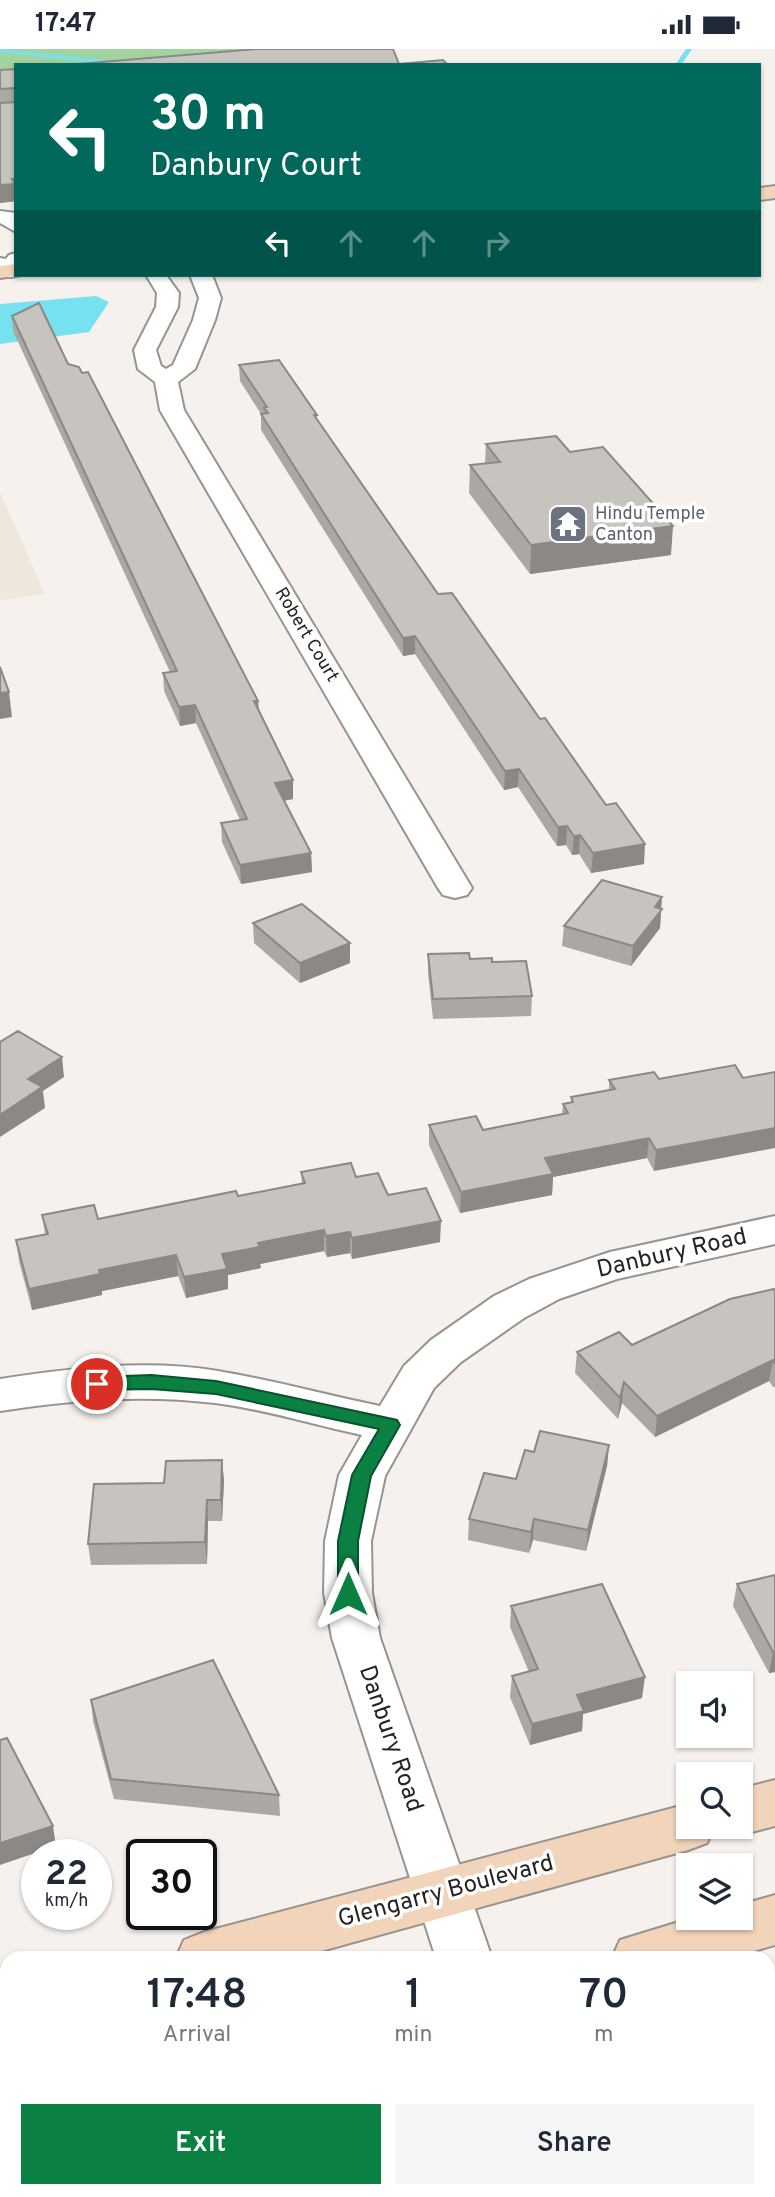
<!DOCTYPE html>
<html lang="en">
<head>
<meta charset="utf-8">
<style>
  body { margin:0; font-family:Overpass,sans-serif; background:#f6f6f7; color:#1f2937; height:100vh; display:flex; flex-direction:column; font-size:26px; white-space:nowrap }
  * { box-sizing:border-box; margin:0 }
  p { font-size:23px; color:#747a83 }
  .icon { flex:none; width:38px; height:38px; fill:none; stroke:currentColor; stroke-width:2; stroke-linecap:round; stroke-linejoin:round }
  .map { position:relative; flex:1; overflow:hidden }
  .panel { position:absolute; left:0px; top:1902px; width:775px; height:247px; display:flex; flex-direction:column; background:#fff; border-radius:21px 21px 0 0; box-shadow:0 2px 5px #0004 }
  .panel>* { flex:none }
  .banner { position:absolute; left:14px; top:14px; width:747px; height:214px; border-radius:0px; box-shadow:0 2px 5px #0004; background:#00695c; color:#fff; overflow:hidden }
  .tools { position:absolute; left:676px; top:1622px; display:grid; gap:14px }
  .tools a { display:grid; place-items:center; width:77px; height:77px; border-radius:0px; background:#fff; box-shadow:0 2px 5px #0004; font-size:35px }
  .speed { position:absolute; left:21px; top:1790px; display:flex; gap:14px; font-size:35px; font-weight:700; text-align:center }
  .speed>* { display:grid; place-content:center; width:91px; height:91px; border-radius:50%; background:#fff; box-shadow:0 2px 5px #0004; line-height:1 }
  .speed small { font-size:18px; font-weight:400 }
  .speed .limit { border:4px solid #111; border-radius:10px; background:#fff; color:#111 }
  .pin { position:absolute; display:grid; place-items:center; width:60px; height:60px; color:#fff; margin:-30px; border:4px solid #fff; border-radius:50%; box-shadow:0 2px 7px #0007 }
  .me { position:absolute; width:77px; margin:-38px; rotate:0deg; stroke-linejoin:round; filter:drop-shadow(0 0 5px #0008) }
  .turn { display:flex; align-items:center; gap:24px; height:147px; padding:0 21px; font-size:32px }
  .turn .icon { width:91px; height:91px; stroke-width:2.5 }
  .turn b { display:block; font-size:49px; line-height:60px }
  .lanes { display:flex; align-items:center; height:66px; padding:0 21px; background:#0003; justify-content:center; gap:35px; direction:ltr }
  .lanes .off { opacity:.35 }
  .eta { display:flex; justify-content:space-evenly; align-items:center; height:119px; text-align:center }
  .eta b { font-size:42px; font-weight:600; line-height:49px }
  .primary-button { display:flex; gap:14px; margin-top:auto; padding:14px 21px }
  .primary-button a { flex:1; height:80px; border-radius:0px; background:#0b8043; color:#fff; font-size:28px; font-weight:600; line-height:80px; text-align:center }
  .primary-button a+a { background:#f6f6f7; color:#1f2937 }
  .status { display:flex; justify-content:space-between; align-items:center; height:49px; padding:0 35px; background:#fff; direction:ltr }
  .status svg { height:19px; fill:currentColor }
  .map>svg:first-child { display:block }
</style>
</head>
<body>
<div class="status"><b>17:47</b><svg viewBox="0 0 49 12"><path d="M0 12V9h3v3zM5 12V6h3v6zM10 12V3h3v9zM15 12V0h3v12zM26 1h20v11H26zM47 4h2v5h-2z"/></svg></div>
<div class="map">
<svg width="775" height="2148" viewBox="0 0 775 2148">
  <rect width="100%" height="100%" fill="#f6f1ed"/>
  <!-- built -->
  <path fill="#f0e7dc" d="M0,443L45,545L0,551Z"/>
  <!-- green -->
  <path fill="#a0d39f" d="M0,0H328L140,16H16V26L0,27Z"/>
  <!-- water -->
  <path fill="#76e2f0" d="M96,247L109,253L89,283L0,295V255Z"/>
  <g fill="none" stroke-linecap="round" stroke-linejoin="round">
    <!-- stream -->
    <path fill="#76e2f0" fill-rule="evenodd" d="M0,0L132,14L135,16H116L0,3Z
      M686,0H692L681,16H675Z"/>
    <!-- street casing -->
    <g stroke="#97938f" stroke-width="4">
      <path id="street" d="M0,162L16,164V183L0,174Z
        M16,204V226H18C12,229 6,229 0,225V209L6,210L9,206Z
        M146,226H166L179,244L178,258L156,301L161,317L166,320L173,316L193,271L199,249L190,226H212L221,249L215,271L195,320L178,333L184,361L472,839L467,846L455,849L443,846L438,839L160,361L155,333L138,320L134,301L156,258L157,244Z
        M775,1167V1195L617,1230L559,1250L524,1269L461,1313L434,1339L385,1427L371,1492L372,1544L380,1589L492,1909H436L332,1589L324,1544L325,1492L339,1426L362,1386C314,1376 264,1360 215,1354C142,1345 71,1351 0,1362V1330C71,1319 146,1310 218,1322C272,1331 326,1346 380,1357L404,1317L431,1291L494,1247L529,1230L610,1203Z"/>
    </g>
    <!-- secondary casing -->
    <g stroke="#97938f" stroke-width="4">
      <path id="secondary" d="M775,137V149L760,151V139Z
        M16,215V226H22L0,229V217Z
        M775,1731V1777L740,1786L721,1779L740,1778V1740Z
        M688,1755V1778H714L707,1794L688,1801L296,1909H176L184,1891L204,1883Z
        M775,1846V1896L729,1909H612L620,1891L692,1869H740V1856Z
        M7,1936V1990L0,1992V1938Z
        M7,2061V2119L0,2120V2062Z"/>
    </g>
    <!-- street -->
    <use href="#street" fill="#fff" fill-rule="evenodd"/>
    <!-- secondary -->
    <use href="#secondary" fill="#f2d4ba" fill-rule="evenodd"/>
  </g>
  <!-- wall -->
  <path fill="#aba8a4" d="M16,20V152L0,154V21Z
    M12,267L68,315L258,652L259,663L293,731V750L284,752L311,804L312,823L241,835L222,793L221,774L240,771L196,674L180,677L164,642L163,624L170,623L13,282Z
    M239,316L317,366V372L438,545L540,670L644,815L591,824L579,805L572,806L566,796L557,797L518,738L504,741L415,605L403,607L261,381V365L240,332Z
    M486,395L570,403L671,506L530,525L469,444L470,416L485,414Z
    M661,859L660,879L631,917L562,897L564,877Z
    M253,874L350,914L300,934L254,894Z
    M428,905L492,913L532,947L531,967L433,970L428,924Z
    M735,1016L654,1122L647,1109L553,1128L552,1146L460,1164L429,1096V1076L483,1081L562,1065L563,1055L571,1053V1048L609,1041V1031L659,1030Z
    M301,1123L356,1128L388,1146L440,1193L352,1210L350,1204L327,1208L324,1202L260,1215L261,1219L228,1226V1240L186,1249L178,1227L102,1242V1246L32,1261L19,1212L16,1191L45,1185L42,1166L98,1170L238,1147L302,1135Z
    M775,1242V1338H773L769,1332L655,1388L622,1354L618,1370L575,1324L577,1303L632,1296Z
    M609,1396L607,1417L586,1502L533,1491L529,1504L468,1491L469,1470L516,1430L534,1403Z
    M222,1411L224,1432L222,1472H208L207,1515L91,1516L88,1495L164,1434Z
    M775,1526V1623L769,1624L733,1557L737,1535Z
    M511,1557L642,1649L583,1665L582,1682L530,1696L510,1648L512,1627L529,1623L510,1578Z
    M91,1651L279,1746L280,1767L114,1750L93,1672Z
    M451,2142H768L775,2148H453Z"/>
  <!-- shaded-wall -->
  <path fill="#8b8886" d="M15,135L16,152L0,154V136Z
    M673,477L671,506L530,525L531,496Z
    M415,587V605L403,607V589Z
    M9,643L12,668L0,670V644Z
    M254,652H258L259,670Z
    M195,656L196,674L180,677L179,658Z
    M519,720L518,738L504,741L505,722Z
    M293,731V750L276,753L275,734Z
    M567,777L566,796L557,797L558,778Z
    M580,786L579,805L572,806L574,787Z
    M645,795L644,815L591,824L593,804Z
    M311,804L312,823L241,835L240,816Z
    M662,848L660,879L631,917L633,897L655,858Z
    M350,894V914L300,934V914Z
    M62,1008L64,1028L43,1042L45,1059L0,1088V1066L28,1030Z
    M775,1079V1099L654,1122L656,1101Z
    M649,1089L647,1109L553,1128L552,1146L460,1164L461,1143L545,1109Z
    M441,1172L440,1193L352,1210V1189Z
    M324,1181V1202L260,1215L261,1219L228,1226V1240L186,1249L184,1228L222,1205L258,1194Z
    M350,1183V1204L327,1208L326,1187Z
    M176,1206L178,1227L102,1242V1246L32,1261L29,1240L99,1221Z
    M773,1311L769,1332L655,1388L657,1367Z
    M624,1333L622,1354L618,1370L620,1349Z
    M609,1396L607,1417L586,1502L588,1481Z
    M222,1411L224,1432L222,1472L221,1451Z
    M207,1451L208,1472L207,1515L205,1493Z
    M534,1470L533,1491L529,1504L531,1483Z
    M773,1603H775V1623L769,1624Z
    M645,1628L642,1649L583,1665L582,1682L530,1696L532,1675L577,1646Z
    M53,1777L56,1797L0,1816V1794Z"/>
  <!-- building -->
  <path fill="#c7c3bf" stroke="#8b8886" stroke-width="2" d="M257,0H393L399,15L443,11L448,16H66Z
    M16,20V39L0,40V21Z
    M16,53V130H12L15,135L0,136V54Z
    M39,254L68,315L79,318L82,324L88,323L258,652H254L293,731L275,734L311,804L240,816L221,774L247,770L195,656L179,658L163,624L177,622L12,267Z
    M279,311L317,366H314L438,545L452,544L540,670L545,669L606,756L616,754L645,795L593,804L580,786L574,787L567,777L558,778L519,720L505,722L415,587L403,589L261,365L268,364L264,359L267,358L239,316Z
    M556,387L570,403L603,398L673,477L531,496L470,416L500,413L486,395Z
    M0,618L9,643L0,644Z
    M602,831L662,848L655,858L662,860L633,897L564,877Z
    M302,855L350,894L300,914L253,874Z
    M469,904L470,910L492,909V913L526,912L532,947L433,950L428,905Z
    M18,982L62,1008L28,1030L42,1038L0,1066V993Z
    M735,1016L743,1029L775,1023V1079L656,1101L649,1089L545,1109L553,1125L461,1143L429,1076L476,1067L483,1081L568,1064L563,1055L573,1053L571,1048L615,1040L609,1031L654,1023L659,1030Z
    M351,1114L356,1128L378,1124L388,1146L426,1139L441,1172L352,1189L350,1183L326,1187L324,1181L258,1194L260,1198L222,1205L227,1220L184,1228L176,1206L99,1221L100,1225L29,1240L16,1191L48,1185L42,1166L94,1156L98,1170L236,1142L238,1147L305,1134L301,1123Z
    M774,1240L775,1242V1315L773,1311L657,1367L624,1333L620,1349L577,1303L619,1283L632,1296L730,1250Z
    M540,1382L609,1396L588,1481L534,1470L531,1483L469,1470L484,1424L516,1430L525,1401L534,1403Z
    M222,1411L221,1451H207L205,1493L88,1495L94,1435L164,1434L166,1412Z
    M775,1526V1603H773L737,1535Z
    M602,1535L645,1628L577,1646L584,1662L532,1675L512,1627L538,1620L511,1557Z
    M213,1611L279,1746L111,1730L91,1651Z
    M7,1689L53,1777L0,1794V1691Z
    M775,2019V2148H460L458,2142H768V2021Z
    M283,2142H305L306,2145L319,2142H393L395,2148H262Z"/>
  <!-- route -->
  <path fill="#0b8043" stroke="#07532c" stroke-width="2" d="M151,1326L216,1332L397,1371L400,1376L371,1427L358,1492V1545L355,1550L348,1553L341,1550L338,1545V1492L352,1426L379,1380L216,1345L151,1340L97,1341L91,1339L88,1335L91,1330L97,1328Z"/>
  <!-- icons -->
  <defs>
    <g id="temple-square" transform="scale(2.0125)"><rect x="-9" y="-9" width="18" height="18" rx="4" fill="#6b7280" stroke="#fff"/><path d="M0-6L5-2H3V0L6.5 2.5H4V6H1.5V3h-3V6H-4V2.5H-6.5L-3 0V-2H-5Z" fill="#fff"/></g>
  </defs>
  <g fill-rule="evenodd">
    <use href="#temple-square" x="568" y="475"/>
  </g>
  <g text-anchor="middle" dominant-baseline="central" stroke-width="7" stroke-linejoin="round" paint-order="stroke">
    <!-- far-worship labels -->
    <g font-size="18" fill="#5b616d" stroke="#fff" text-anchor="start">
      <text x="595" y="465">Hindu Temple<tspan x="595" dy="21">Canton</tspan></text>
    </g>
    <!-- far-street labels -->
    <g font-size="18" fill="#262423" stroke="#fff">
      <text transform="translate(306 586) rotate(59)">Robert Court</text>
    </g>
    <!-- near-street labels -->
    <g font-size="24" fill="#262423" stroke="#fff">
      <text transform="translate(672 1205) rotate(-13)">Danbury Road</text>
      <text transform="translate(390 1690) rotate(71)">Danbury Road</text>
      <text transform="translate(446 1843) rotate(-15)">Glengarry Boulevard</text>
    </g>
  </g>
</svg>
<div class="tools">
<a><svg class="icon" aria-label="sound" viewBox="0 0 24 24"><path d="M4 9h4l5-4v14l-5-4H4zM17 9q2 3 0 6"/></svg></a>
<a><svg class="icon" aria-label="search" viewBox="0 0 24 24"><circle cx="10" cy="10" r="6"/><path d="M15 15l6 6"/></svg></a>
<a><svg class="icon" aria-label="layers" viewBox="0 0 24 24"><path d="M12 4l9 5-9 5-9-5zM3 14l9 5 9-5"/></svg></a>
</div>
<div class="speed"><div>22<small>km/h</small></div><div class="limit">30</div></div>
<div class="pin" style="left:97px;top:1335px;background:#d93025"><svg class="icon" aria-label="arrive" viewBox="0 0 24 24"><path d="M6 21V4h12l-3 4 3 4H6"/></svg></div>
<svg class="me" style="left:348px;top:1545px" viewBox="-20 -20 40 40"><path d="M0-17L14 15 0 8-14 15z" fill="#0b8043" stroke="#fff" stroke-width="4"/></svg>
<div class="banner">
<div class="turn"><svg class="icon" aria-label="left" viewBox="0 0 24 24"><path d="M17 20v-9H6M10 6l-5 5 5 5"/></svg><div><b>30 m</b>Danbury Court</div></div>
<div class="lanes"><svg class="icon" aria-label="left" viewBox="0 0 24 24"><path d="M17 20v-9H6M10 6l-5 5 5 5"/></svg><svg class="icon off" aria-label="ahead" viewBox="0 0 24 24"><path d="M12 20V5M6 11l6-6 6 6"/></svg><svg class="icon off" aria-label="ahead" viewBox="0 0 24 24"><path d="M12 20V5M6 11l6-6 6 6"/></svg><svg class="icon off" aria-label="right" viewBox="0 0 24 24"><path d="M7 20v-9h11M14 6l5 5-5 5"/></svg></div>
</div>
<section class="panel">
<div class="eta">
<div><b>17:48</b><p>Arrival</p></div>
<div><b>1</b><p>min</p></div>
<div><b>70</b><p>m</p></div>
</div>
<div class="primary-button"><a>Exit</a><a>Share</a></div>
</section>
</div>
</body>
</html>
